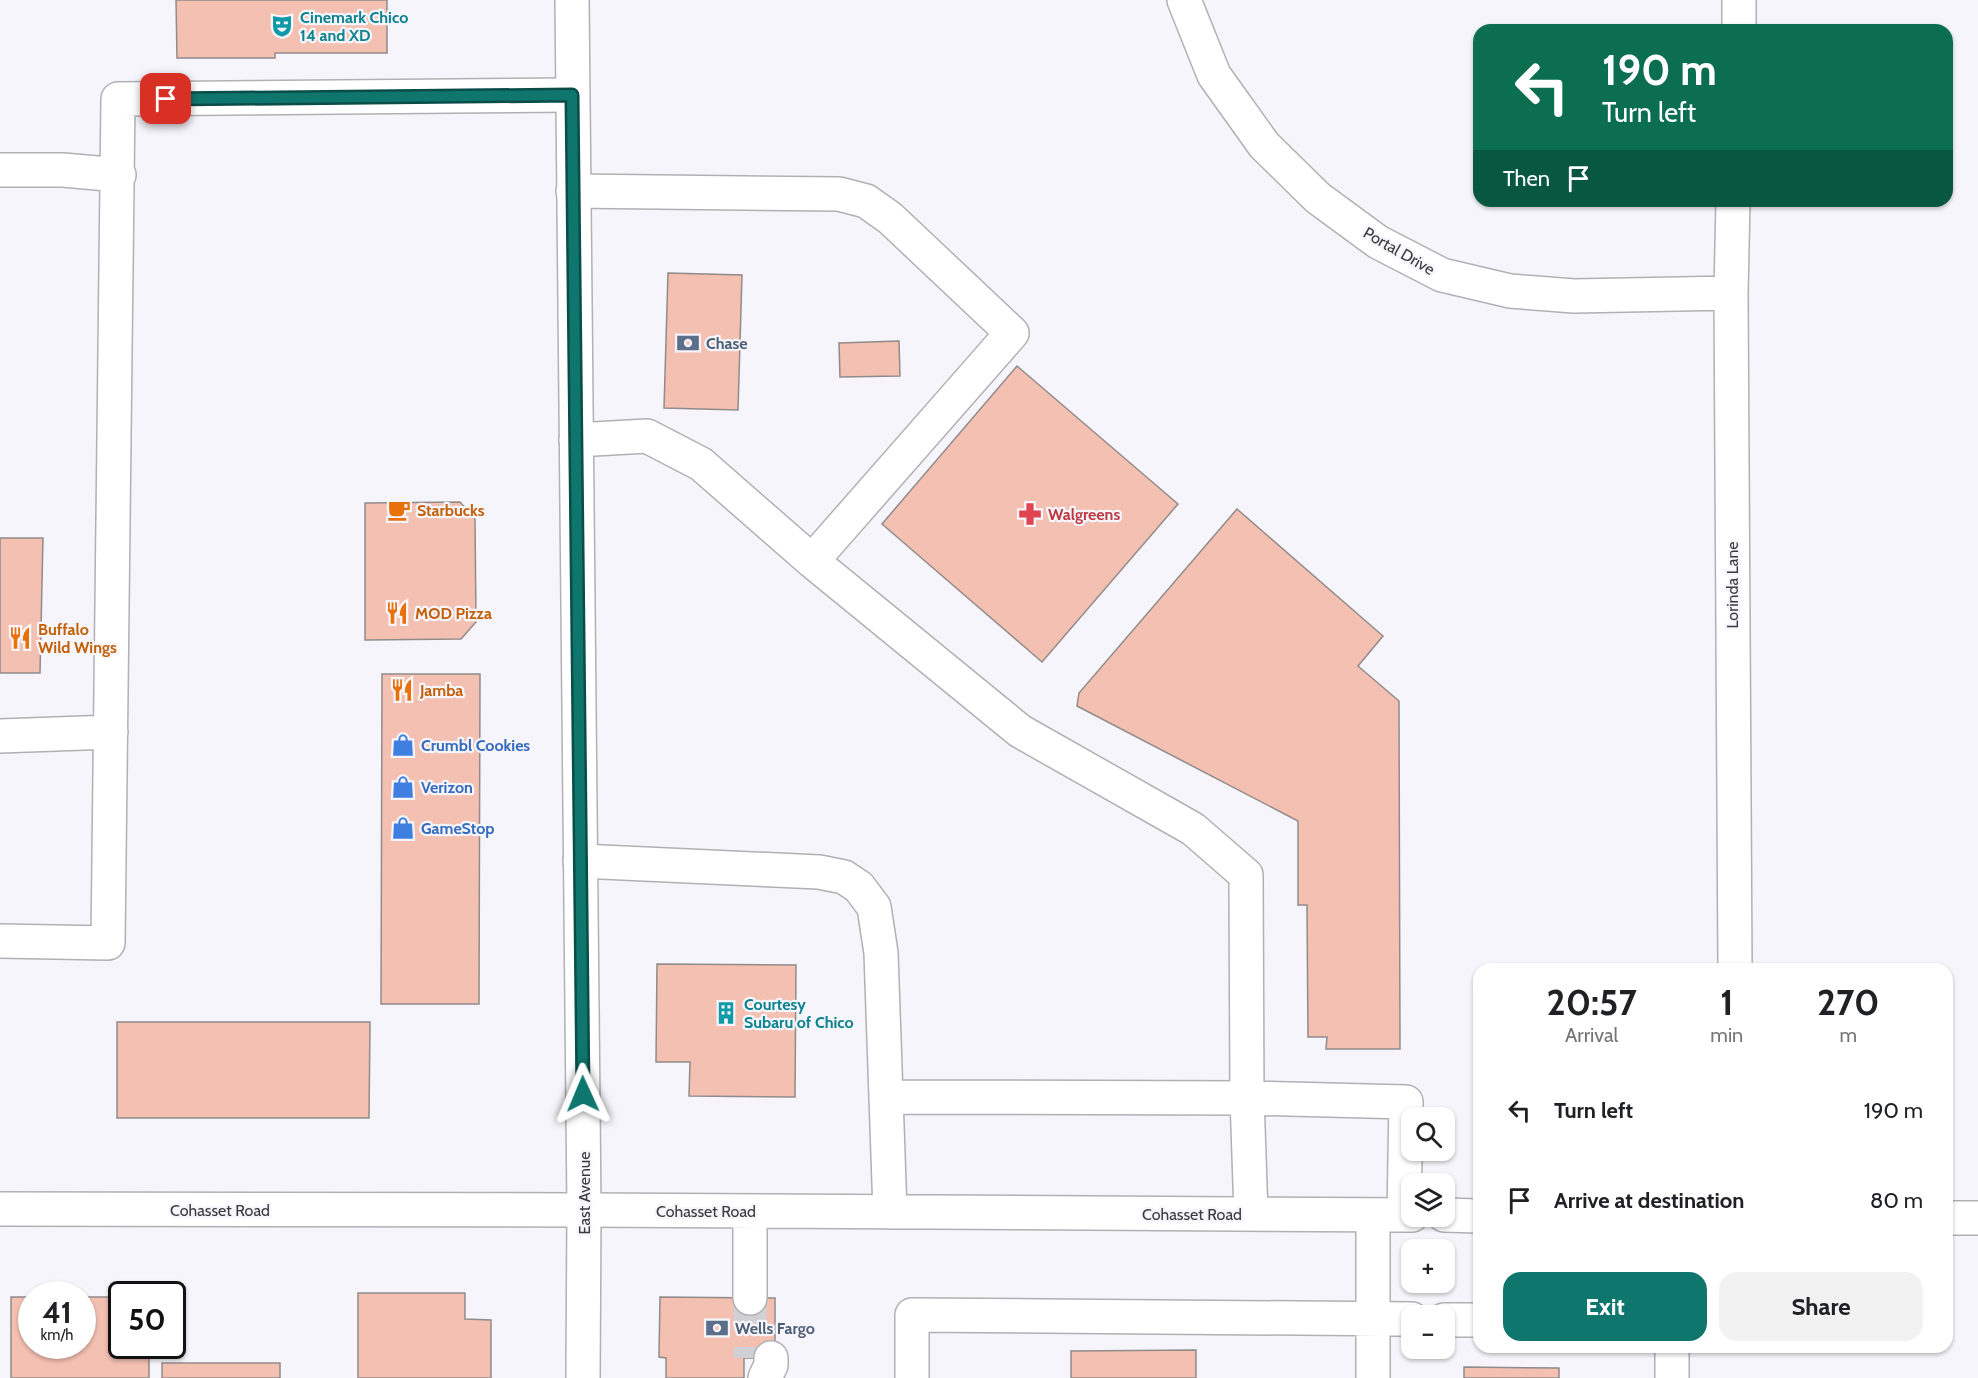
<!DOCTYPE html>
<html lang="en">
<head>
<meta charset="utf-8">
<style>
  body { margin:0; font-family:Cabin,sans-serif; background:#f2f2f2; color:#202124; height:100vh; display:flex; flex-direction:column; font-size:22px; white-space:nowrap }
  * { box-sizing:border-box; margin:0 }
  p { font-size:20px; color:#757577 }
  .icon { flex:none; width:33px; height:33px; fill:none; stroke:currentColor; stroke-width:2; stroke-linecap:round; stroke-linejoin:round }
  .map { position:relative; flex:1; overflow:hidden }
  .side { position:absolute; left:1473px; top:963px; width:480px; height:390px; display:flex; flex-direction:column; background:#fff; border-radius:18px; box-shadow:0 2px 4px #0004 }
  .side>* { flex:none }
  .banner { position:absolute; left:1473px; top:24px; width:480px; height:183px; border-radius:18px; box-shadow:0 2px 4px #0004; background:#0b6e4f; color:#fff; overflow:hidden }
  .tools { position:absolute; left:1401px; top:1107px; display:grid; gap:12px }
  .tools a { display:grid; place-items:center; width:54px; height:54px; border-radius:12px; background:#fff; box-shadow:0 2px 4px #0004; font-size:30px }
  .speed { position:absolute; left:18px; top:1281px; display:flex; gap:12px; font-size:30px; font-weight:700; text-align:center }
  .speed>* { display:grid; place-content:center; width:78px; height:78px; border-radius:50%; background:#fff; box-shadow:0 2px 4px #0004; line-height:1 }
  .speed small { font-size:15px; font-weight:400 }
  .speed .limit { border:3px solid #111; border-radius:9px; background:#fff; color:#111 }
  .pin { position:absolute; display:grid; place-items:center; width:51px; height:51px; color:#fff; margin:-26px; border-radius:12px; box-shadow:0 3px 9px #0006 }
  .me { position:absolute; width:66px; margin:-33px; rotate:359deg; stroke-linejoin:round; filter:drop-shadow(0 0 4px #0008) }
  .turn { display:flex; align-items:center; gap:21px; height:126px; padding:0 30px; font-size:27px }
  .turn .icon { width:78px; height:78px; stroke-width:2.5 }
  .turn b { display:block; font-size:42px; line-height:51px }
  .then { display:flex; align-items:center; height:57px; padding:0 30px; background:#0003; gap:12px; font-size:22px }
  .eta { display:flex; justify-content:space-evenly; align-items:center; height:102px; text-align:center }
  .eta b { font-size:36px; font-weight:800; line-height:42px }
  .primary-button { display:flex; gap:12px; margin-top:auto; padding:12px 30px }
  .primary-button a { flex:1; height:69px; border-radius:18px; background:#0f766e; color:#fff; font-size:24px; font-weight:800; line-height:69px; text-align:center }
  .primary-button a+a { background:#f2f2f2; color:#202124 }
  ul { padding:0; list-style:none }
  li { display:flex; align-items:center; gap:18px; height:90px; padding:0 30px }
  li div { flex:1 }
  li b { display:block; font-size:22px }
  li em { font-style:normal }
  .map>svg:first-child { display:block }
</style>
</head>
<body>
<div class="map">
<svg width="1978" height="1378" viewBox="0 0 1978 1378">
  <rect width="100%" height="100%" fill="#f5f5fb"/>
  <!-- building -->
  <path fill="#f4c0b2" stroke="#918b8a" stroke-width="1.5" d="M176,0H387V53H275V58H177Z
    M668,273L742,275L738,410L664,408Z
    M899,341L900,376L840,377L839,343Z
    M1017,366L1178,504L1042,662L882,524Z
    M460,502L475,519L476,622L461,639L365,640V503Z
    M1237,509L1383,636L1358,666L1399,701L1400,1049H1326L1327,1037H1308L1307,905H1298V821L1077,706L1079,693Z
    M0,538H43L40,673H0Z
    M382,674H480L479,1004H381Z
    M657,964L796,965L795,1097L689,1096L690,1062H656Z
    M117,1022H370L369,1118H117Z
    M358,1293H465V1319L491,1320V1378H358Z
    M11,1297H32V1346H82V1297H122V1346H149V1378H11Z
    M660,1297L775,1298V1358H744V1378H666V1358L659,1357Z
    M1196,1350V1378H1071V1351Z
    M162,1363H280V1378H162Z
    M1464,1367L1559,1368V1378H1464Z"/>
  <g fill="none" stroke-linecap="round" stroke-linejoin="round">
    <!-- minor-tunnel -->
    <path stroke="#d0d0d5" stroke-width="33" stroke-dasharray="33 16" stroke-linecap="butt" d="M750,1298V1358"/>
    <!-- minor casing -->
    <g stroke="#b0b0b5" stroke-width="36">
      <path id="minor" d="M1184,0L1214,75L1264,145L1318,198L1378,242L1442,275L1510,291L1574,296L1731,293
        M1739,30V0
        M0,170H63L119,175
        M573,191L839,194L866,201L890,218L1012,333L812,561L1020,731L1193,829L1246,875L1247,1098L886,1097
        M1733,201L1731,293L1735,969
        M576,440L647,436L701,464L812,561
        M0,736L111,732
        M580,861L819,872L844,877L859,887L874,907L881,953L890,1212
        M0,941L108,943L118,99L572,95
        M584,1210L1412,1215
        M750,1211V1298
        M1251,1214L1247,1098L1406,1102L1404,1215
        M1444,1215L1479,1216
        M1947,1218H1978
        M1444,1320H1479
        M765,1378L771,1365V1358
        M912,1378V1315L1412,1319
        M1373,1378V1215
        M1672,1378V1347"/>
    </g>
    <!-- major casing -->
    <g stroke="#b0b0b5" stroke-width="36">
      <path id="major" d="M572,0L584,1210L583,1378
        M0,1209L584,1210"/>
    </g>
    <!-- minor -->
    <use href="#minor" stroke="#fff" stroke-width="33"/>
    <!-- major -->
    <use href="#major" stroke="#fff" stroke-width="33"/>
  </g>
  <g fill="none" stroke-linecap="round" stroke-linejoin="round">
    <!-- route casing -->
    <g stroke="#0a4d48" stroke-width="15">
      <path id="route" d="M166,99L572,95L583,1094"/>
    </g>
    <!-- route -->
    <use href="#route" stroke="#0f766e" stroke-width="10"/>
  </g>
  <!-- icons -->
  <defs>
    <g id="theatre-bare" transform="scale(1.8)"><path d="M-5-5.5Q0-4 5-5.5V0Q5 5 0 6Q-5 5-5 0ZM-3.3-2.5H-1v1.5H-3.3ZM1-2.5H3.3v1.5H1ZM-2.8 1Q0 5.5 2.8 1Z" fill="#0f9aa8" stroke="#f5f5fb" stroke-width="2.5" paint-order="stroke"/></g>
    <g id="bank-bare" transform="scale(1.8)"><path d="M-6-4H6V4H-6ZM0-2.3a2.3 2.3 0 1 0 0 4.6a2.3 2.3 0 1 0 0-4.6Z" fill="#5c6f8a" stroke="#f5f5fb" stroke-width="2.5" paint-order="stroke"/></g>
    <g id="cafe-bare" transform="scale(1.8)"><path d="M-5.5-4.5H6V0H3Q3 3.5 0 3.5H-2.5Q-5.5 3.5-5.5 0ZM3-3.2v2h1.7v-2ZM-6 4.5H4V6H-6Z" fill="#e8710a" stroke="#f5f5fb" stroke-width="2.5" paint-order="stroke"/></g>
    <g id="pharmacy-bare" transform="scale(1.8)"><path d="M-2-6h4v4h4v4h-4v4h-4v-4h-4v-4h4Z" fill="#e0444e" stroke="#f5f5fb" stroke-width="2.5" paint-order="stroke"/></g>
    <g id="restaurant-bare" transform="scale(1.8)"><path d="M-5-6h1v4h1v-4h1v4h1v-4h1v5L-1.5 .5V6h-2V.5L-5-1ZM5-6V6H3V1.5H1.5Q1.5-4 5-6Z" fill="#e8710a" stroke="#f5f5fb" stroke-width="2.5" paint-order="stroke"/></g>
    <g id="shop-bare" transform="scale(1.8)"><path d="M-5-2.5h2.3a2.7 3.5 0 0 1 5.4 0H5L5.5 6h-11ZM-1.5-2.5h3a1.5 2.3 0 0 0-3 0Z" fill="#3f7fe0" stroke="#f5f5fb" stroke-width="2.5" paint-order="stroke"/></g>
    <g id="building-bare" transform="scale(1.8)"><path d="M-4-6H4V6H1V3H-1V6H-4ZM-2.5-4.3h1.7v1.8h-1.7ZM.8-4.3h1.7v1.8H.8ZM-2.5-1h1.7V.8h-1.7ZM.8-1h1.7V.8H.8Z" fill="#0f9aa8" stroke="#f5f5fb" stroke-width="2.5" paint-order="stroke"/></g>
  </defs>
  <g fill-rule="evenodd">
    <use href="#theatre-bare" x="282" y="26"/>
    <use href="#bank-bare" x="688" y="343"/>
    <use href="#cafe-bare" x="399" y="510"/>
    <use href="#pharmacy-bare" x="1030" y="514"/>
    <use href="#restaurant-bare" x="397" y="613"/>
    <use href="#restaurant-bare" x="20" y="638"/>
    <use href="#restaurant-bare" x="402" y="690"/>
    <use href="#shop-bare" x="403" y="745"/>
    <use href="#shop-bare" x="403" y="787"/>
    <use href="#shop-bare" x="403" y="828"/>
    <use href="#building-bare" x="726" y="1013"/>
    <use href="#bank-bare" x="717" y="1328"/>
  </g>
  <g text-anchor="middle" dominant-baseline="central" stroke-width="4.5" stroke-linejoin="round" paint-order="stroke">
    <!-- culture labels -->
    <g font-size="16" font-weight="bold" fill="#0d838f" stroke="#f5f5fb" text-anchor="start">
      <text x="300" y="17">Cinemark Chico<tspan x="300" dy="18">14 and XD</tspan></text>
      <text x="744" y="1004">Courtesy<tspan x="744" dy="18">Subaru of Chico</tspan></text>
    </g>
    <!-- street labels -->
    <g font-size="16" fill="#3a3a3c" stroke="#f5f5fb">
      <text transform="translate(1399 251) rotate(30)">Portal Drive</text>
      <text transform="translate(1732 585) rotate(-90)">Lorinda Lane</text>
      <text transform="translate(584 1193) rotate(-90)">East Avenue</text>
      <text x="220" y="1210">Cohasset Road</text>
      <text x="706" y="1211">Cohasset Road</text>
      <text x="1192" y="1214">Cohasset Road</text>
    </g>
    <!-- service labels -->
    <g font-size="16" font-weight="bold" fill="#4e5e75" stroke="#f5f5fb" text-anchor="start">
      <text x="706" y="343">Chase</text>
      <text x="735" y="1328">Wells Fargo</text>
    </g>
    <!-- food labels -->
    <g font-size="16" font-weight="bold" fill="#c56008" stroke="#f5f5fb" text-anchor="start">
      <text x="417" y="510">Starbucks</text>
      <text x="415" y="613">MOD Pizza</text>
      <text x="38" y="629">Buffalo<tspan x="38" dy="18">Wild Wings</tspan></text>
      <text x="420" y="690">Jamba</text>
    </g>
    <!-- health labels -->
    <g font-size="16" font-weight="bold" fill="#be3a42" stroke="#f5f5fb" text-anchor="start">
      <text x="1048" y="514">Walgreens</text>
    </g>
    <!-- shop labels -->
    <g font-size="16" font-weight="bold" fill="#366cbe" stroke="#f5f5fb" text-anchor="start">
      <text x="421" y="745">Crumbl Cookies</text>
      <text x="421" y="787">Verizon</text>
      <text x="421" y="828">GameStop</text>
    </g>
  </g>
</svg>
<div class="tools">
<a><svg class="icon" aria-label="search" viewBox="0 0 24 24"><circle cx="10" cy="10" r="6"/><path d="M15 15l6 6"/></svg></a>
<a><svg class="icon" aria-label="layers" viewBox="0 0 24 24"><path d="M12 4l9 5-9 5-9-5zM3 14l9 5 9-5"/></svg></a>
<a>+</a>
<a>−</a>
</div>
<div class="speed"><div>41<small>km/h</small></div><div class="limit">50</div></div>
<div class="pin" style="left:166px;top:99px;background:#d93025"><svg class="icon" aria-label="arrive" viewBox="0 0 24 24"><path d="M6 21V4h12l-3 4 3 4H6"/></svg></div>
<svg class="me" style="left:583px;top:1094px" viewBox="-20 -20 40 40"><path d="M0-17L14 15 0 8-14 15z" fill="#0f766e" stroke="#fff" stroke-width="4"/></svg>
<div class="banner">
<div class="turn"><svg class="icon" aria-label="left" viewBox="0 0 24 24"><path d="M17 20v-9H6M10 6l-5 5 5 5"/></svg><div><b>190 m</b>Turn left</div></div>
<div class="then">Then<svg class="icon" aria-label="arrive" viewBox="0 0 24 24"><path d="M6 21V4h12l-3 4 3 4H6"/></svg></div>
</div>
<section class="side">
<div class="eta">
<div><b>20:57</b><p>Arrival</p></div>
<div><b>1</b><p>min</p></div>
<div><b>270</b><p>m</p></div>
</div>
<ul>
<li><svg class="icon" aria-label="left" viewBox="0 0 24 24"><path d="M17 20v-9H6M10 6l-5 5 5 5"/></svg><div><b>Turn left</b></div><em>190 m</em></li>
<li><svg class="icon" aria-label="arrive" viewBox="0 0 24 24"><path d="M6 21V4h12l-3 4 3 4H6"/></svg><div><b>Arrive at destination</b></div><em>80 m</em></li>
</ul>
<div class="primary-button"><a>Exit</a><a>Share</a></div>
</section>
</div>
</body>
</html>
